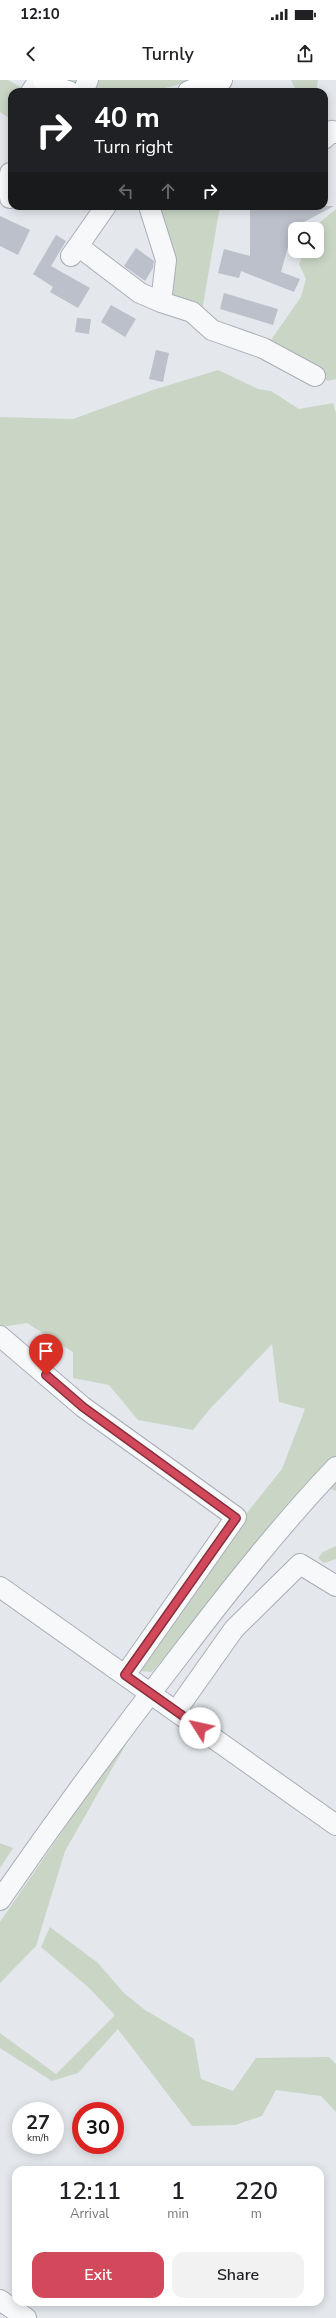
<!DOCTYPE html>
<html lang="en">
<head>
<meta charset="utf-8">
<style>
  body { margin:0; font-family:"Nunito Sans",sans-serif; background:#f2f2f2; color:#202124; height:100vh; display:flex; flex-direction:column; font-size:15px; white-space:nowrap }
  * { box-sizing:border-box; margin:0 }
  p { font-size:13px; color:#757577 }
  .icon { flex:none; width:22px; height:22px; fill:none; stroke:currentColor; stroke-width:2; stroke-linecap:round; stroke-linejoin:round }
  .map { position:relative; flex:1; overflow:hidden }
  .sheet { position:absolute; left:12px; top:2086px; width:312px; height:140px; display:flex; flex-direction:column; background:#fff; border-radius:12px; box-shadow:0 2px 10px #0003 }
  .sheet>* { flex:none }
  .guide { position:absolute; left:8px; top:8px; width:320px; height:122px; border-radius:12px; box-shadow:0 2px 10px #0003; background:#202124; color:#fff; overflow:hidden }
  .controls { position:absolute; left:288px; top:142px; display:grid; gap:8px }
  .controls a { display:grid; place-items:center; width:36px; height:36px; border-radius:8px; background:#fff; box-shadow:0 2px 10px #0003; font-size:20px }
  .speed { position:absolute; left:12px; top:2022px; display:flex; gap:8px; font-size:20px; font-weight:700; text-align:center }
  .speed>* { display:grid; place-content:center; width:52px; height:52px; border-radius:50%; background:#fff; box-shadow:0 2px 10px #0003; line-height:1 }
  .speed small { font-size:10px; font-weight:400 }
  .speed .limit { border:6px solid #d22; background:#fff; color:#111 }
  .pin { position:absolute; display:grid; place-items:center; width:34px; height:34px; color:#fff; margin:-41px -17px; border-radius:50% 50% 50% 0; rotate:-45deg; box-shadow:0 0 4px #0007 }
  .pin .icon { rotate:45deg }
  .me { position:absolute; width:44px; margin:-22px; rotate:305deg; stroke-linejoin:round; filter:drop-shadow(0 0 3px #0008) }
  .turn { display:flex; align-items:center; gap:14px; height:84px; padding:0 20px; font-size:18px }
  .turn .icon { width:52px; height:52px; stroke-width:2.5 }
  .turn b { display:block; font-size:28px; line-height:34px }
  .lanes { display:flex; align-items:center; height:38px; padding:0 20px; background:#0003; justify-content:center; gap:20px; direction:ltr }
  .lanes .off { opacity:.35 }
  .eta { display:flex; justify-content:space-evenly; align-items:center; height:68px; text-align:center }
  .eta b { font-size:24px; font-weight:600; line-height:28px }
  .action { display:flex; gap:8px; margin-top:auto; padding:8px 20px }
  .action a { flex:1; height:46px; border-radius:12px; background:#d1495b; color:#fff; font-size:16px; font-weight:600; line-height:46px; text-align:center }
  .action a+a { background:#f2f2f2; color:#202124 }
  .status { display:flex; justify-content:space-between; align-items:center; height:28px; padding:0 20px; background:#fff; direction:ltr }
  .status svg { height:11px; fill:currentColor }
  header { display:flex; justify-content:space-between; align-items:center; height:52px; padding:0 20px; background:#fff; font-size:18px; font-weight:600 }
  .map>svg:first-child { display:block }
</style>
</head>
<body>
<div class="status"><b>12:10</b><svg viewBox="0 0 49 12"><path d="M0 12V9h3v3zM5 12V6h3v6zM10 12V3h3v9zM15 12V0h3v12zM26 1h20v11H26zM47 4h2v5h-2z"/></svg></div>
<header><svg class="icon" aria-label="back" viewBox="0 0 24 24"><path d="M15 5l-7 7 7 7"/></svg>Turnly<svg class="icon" aria-label="share" viewBox="0 0 24 24"><path d="M12 15V3M7 8l5-5 5 5M5 13v7h14v-7"/></svg></header>
<div class="map">
<svg width="336" height="2238" viewBox="0 0 336 2238">
  <rect width="100%" height="100%" fill="#e4e7ec"/>
  <!-- green -->
  <path fill="#c9d6c5" d="M0,0H8L29,12H12V40L0,32Z
    M68,0H191C158,13 99,22 68,0Z
    M291,0H318L316,12H297Z
    M156,126H220L202,231L162,218Z
    M336,129V299L328,301L268,264L301,217L306,199L299,184L305,171H317V149H313L314,147Z
    M218,290L258,309L271,311L299,329L333,323L336,333V1411L313,1402L152,1592L139,1591L242,1439L282,1389L305,1329L279,1322L272,1264L209,1330L193,1350L138,1340L109,1305L73,1298V1272L27,1243L2,1247L0,1245V337L73,339L153,310Z
    M336,1466V1479L324,1483L318,1478L323,1472Z
    M145,1631L65,1771L36,1866L0,1903V1842Z
    M0,1763L13,1768L0,1788Z
    M50,1847L98,1883L124,1913L145,1930L194,1959L201,1999L233,2011L256,1978L329,1977L336,1984V2032L321,2016L276,2010L262,2036L235,2045L192,2046L118,1949L78,1993L52,2001L0,1968V1953L56,1994L115,1935L88,1907L41,1867Z"/>
  <!-- building -->
  <path fill="#bbc0ca" d="M250,126H334L304,142L307,145L301,149H295V153L291,156L281,192L300,199L294,212L241,191L239,198L218,193L224,169L250,176Z
    M0,136L30,150L18,175L0,166Z
    M56,155L66,161L51,186L90,208L78,228L50,212L53,207L33,194Z
    M136,168L154,181L153,188L145,201L124,186Z
    M224,213L278,229L273,245L220,229Z
    M111,225L136,239L125,257L101,242Z
    M77,238L91,239L89,254L75,252Z
    M156,270L169,273L163,302L149,299Z"/>
  <g fill="none" stroke-linecap="round" stroke-linejoin="round">
    <!-- minor casing -->
    <g stroke="#a9aeb7" stroke-width="22">
      <path id="minor" d="M31,12L39,0
        M83,12L88,0
        M324,59L332,51L336,53
        M10,118V93
        M149,126L166,180L161,222L192,232L212,250L263,268L315,296
        M78,166L140,213L161,222
        M71,176L106,126
        M0,1256L83,1327L236,1437L125,1595
        M0,1507L336,1745
        M176,1631L234,1549L300,1484L336,1506
        M0,1820C59,1735 120,1652 183,1571C232,1507 281,1445 336,1387
        M0,2220L26,2238"/>
    </g>
    <!-- major casing -->
    <g stroke="#a3abb8" stroke-width="24">
      <path id="major" d="M44,0L58,9L68,12
        M189,12L221,0"/>
    </g>
    <!-- minor -->
    <use href="#minor" stroke="#f7f8fa" stroke-width="20"/>
    <!-- major -->
    <use href="#major" stroke="#fff" stroke-width="22"/>
  </g>
  <g fill="none" stroke-linecap="round" stroke-linejoin="round">
    <!-- route casing -->
    <g stroke="#882f3b" stroke-width="10">
      <path id="route" d="M46,1295L83,1327L236,1438L125,1595L200,1648"/>
    </g>
    <!-- route -->
    <use href="#route" stroke="#d1495b" stroke-width="7"/>
  </g>
</svg>
<div class="controls">
<a><svg class="icon" aria-label="search" viewBox="0 0 24 24"><circle cx="10" cy="10" r="6"/><path d="M15 15l6 6"/></svg></a>
</div>
<div class="speed"><div>27<small>km/h</small></div><div class="limit">30</div></div>
<div class="pin" style="left:46px;top:1295px;background:#d93025"><svg class="icon" aria-label="arrive" viewBox="0 0 24 24"><path d="M6 21V4h12l-3 4 3 4H6"/></svg></div>
<svg class="me" style="left:200px;top:1648px" viewBox="-20 -20 40 40"><circle r="19" fill="#fff"/><path d="M0-13L10 11 0 6-10 11z" fill="#d1495b"/></svg>
<div class="guide">
<div class="turn"><svg class="icon" aria-label="right" viewBox="0 0 24 24"><path d="M7 20v-9h11M14 6l5 5-5 5"/></svg><div><b>40 m</b>Turn right</div></div>
<div class="lanes"><svg class="icon off" aria-label="left" viewBox="0 0 24 24"><path d="M17 20v-9H6M10 6l-5 5 5 5"/></svg><svg class="icon off" aria-label="ahead" viewBox="0 0 24 24"><path d="M12 20V5M6 11l6-6 6 6"/></svg><svg class="icon" aria-label="right" viewBox="0 0 24 24"><path d="M7 20v-9h11M14 6l5 5-5 5"/></svg></div>
</div>
<section class="sheet">
<div class="eta">
<div><b>12:11</b><p>Arrival</p></div>
<div><b>1</b><p>min</p></div>
<div><b>220</b><p>m</p></div>
</div>
<div class="action"><a>Exit</a><a>Share</a></div>
</section>
</div>
</body>
</html>
